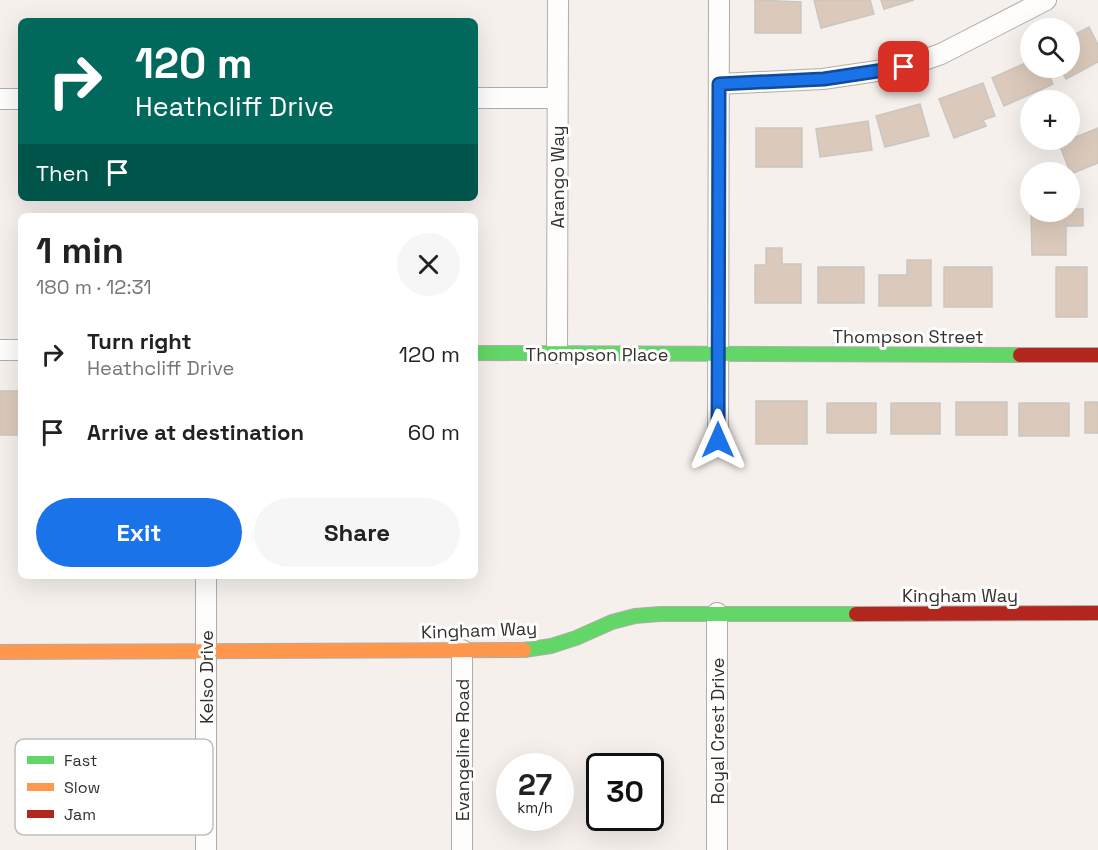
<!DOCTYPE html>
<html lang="en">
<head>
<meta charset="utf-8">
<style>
  body { margin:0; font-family:"Space Grotesk",sans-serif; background:#f6f6f6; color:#222; height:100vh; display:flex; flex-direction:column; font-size:22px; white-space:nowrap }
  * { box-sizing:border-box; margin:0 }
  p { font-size:20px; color:#767676 }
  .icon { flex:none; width:33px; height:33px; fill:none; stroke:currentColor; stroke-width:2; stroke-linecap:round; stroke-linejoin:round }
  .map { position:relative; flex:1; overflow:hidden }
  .side { position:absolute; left:18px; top:213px; width:460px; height:366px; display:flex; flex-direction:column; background:#fff; border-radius:9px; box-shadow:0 6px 24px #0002 }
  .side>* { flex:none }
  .guide { position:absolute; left:18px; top:18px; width:460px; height:183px; border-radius:9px; box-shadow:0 6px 24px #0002; background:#00695c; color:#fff; overflow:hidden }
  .fabs { position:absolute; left:1020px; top:18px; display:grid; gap:12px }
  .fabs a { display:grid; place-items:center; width:60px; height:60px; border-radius:50%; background:#fff; box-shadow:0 6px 24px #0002; font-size:30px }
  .speed { position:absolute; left:496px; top:753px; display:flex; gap:12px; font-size:30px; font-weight:700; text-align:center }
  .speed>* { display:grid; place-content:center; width:78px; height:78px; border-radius:50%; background:#fff; box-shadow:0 6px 24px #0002; line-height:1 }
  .speed small { font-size:15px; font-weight:400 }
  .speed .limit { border:3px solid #111; border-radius:9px; background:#fff; color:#111 }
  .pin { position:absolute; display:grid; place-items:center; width:51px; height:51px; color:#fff; margin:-26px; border-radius:12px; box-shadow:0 3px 9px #0006 }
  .me { position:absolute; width:66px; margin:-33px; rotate:0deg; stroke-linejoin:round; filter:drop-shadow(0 0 4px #0008) }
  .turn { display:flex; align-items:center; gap:21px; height:126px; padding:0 18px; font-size:27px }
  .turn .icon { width:78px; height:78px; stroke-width:2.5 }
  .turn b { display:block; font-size:42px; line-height:51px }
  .then { display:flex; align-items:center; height:57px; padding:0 18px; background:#0003; gap:12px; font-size:22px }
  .round { display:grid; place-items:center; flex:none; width:63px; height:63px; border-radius:32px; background:#f6f6f6 }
  .summary { display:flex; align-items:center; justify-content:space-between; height:102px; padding:0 18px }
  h1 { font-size:36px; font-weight:700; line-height:45px }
  .primary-button { display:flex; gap:12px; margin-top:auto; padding:12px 18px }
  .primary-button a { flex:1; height:69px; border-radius:36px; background:#1a73e8; color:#fff; font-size:24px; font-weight:700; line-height:69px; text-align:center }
  .primary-button a+a { background:#f6f6f6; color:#222 }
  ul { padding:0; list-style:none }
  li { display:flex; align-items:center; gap:18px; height:78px; padding:0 18px }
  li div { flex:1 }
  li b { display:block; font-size:22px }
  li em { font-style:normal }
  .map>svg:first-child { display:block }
</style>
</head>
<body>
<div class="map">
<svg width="1098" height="850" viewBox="0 0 1098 850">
  <rect width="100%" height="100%" fill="#f5f0ec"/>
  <!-- building -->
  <path fill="#dbcabb" stroke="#cac6c2" stroke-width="1.5" d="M755,0L801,2V33H755Z
    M814,0H870L874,14L821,28Z
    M881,0H914L884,9Z
    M1089,27L1098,45V62L1066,79L1060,68H1070V37Z
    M1030,61V68H1046L1053,84L1004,106L992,78Z
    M983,83L995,116L983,120L986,126L954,138L939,99Z
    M920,104L929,136L885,147L876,116Z
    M868,121L872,150L820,157L816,129Z
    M756,128H802V167H756Z
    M1098,128V163L1071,174L1059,144Z
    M1070,209H1083V226H1066V255H1032L1031,212H1070Z
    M766,248H782V264H801V303H755V265H766Z
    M907,260H931V306H879V275H907Z
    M818,267H864V303H818Z
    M944,267H992V307H944Z
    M1056,267H1087V317H1056Z
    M0,391H19L21,435H0Z
    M756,401H807V444H756Z
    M956,402H1007V435H956Z
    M1085,402H1098V433H1085Z
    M827,403H876V433H827Z
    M891,403H940V434H891Z
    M1019,403H1069V436H1019Z"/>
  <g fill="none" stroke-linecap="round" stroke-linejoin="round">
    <!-- street casing -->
    <g stroke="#b1adaa" stroke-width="22">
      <path id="street" d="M719,84L823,79L904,67L941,54L1046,0
        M476,98H557
        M0,99H21
        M0,350H21
        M557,353L558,0
        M718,440L719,0
        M206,576V850
        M462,850V650
        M717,850V613"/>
    </g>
    <!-- fast casing -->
    <g stroke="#b1adaa" stroke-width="16">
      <path id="fast" d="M476,353L1020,355
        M524,650L551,646L576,638L612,622L635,616L660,614H856"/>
    </g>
    <!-- slow casing -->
    <g stroke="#b1adaa" stroke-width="16">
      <path id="slow" d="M0,652L524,650"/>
    </g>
    <!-- jam casing -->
    <g stroke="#b1adaa" stroke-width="16">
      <path id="jam" d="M1020,355H1098
        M856,614L1098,613"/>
    </g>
    <!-- street -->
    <use href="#street" stroke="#fefdfc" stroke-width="20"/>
    <!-- fast -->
    <use href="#fast" stroke="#63d668" stroke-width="14"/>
    <!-- slow -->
    <use href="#slow" stroke="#ff974d" stroke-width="14"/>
    <!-- jam -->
    <use href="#jam" stroke="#b3261e" stroke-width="14"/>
  </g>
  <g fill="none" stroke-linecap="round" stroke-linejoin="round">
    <!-- route casing -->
    <g stroke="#114b97" stroke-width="15">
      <path id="route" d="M718,440L719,84L824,79L904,67"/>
    </g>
    <!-- route -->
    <use href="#route" stroke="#1a73e8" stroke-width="10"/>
  </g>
  <g text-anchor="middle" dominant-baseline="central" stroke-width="6" stroke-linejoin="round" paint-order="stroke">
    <!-- street labels -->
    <g font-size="18" fill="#34302d" stroke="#fefefe">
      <text transform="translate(557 177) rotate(-90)">Arango Way</text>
      <text x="908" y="336">Thompson Street</text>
      <text x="597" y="354">Thompson Place</text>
      <text x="960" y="595">Kingham Way</text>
      <text transform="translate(479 630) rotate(-2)">Kingham Way</text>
      <text transform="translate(206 677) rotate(-90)">Kelso Drive</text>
      <text transform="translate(717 731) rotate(-90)">Royal Crest Drive</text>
      <text transform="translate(462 750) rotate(-90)">Evangeline Road</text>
    </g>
  </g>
  <!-- legend -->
  <rect x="15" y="739" width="198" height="96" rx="9" fill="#fefefe" stroke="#c1c0bf" stroke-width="1.5"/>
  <rect x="27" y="756" width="27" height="8" fill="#63d668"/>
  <rect x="27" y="783" width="27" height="8" fill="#ff974d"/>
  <rect x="27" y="810" width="27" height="8" fill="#b3261e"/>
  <g font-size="16" fill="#34302d">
    <text x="64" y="766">Fast</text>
    <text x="64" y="793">Slow</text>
    <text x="64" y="820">Jam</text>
  </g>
</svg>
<div class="fabs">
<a><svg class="icon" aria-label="search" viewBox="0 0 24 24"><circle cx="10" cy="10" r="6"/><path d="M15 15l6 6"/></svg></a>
<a>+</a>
<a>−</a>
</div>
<div class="speed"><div>27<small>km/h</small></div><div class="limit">30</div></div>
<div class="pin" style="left:904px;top:67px;background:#d93025"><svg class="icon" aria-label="arrive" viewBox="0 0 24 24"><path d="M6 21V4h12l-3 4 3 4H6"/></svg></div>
<svg class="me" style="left:718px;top:440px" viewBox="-20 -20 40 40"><path d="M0-17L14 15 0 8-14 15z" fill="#1a73e8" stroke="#fff" stroke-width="4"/></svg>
<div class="guide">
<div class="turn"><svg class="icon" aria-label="right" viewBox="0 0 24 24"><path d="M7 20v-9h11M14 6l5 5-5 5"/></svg><div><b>120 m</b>Heathcliff Drive</div></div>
<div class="then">Then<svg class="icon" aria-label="arrive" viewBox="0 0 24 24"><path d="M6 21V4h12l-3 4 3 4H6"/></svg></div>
</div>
<section class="side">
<div class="summary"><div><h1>1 min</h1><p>180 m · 12:31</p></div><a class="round"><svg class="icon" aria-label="close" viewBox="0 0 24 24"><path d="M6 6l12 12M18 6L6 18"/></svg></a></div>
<ul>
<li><svg class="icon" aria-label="right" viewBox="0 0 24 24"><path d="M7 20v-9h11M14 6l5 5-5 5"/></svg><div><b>Turn right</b><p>Heathcliff Drive</p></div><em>120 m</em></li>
<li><svg class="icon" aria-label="arrive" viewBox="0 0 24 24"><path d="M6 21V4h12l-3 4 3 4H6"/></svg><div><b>Arrive at destination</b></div><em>60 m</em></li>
</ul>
<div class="primary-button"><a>Exit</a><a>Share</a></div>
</section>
</div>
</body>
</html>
